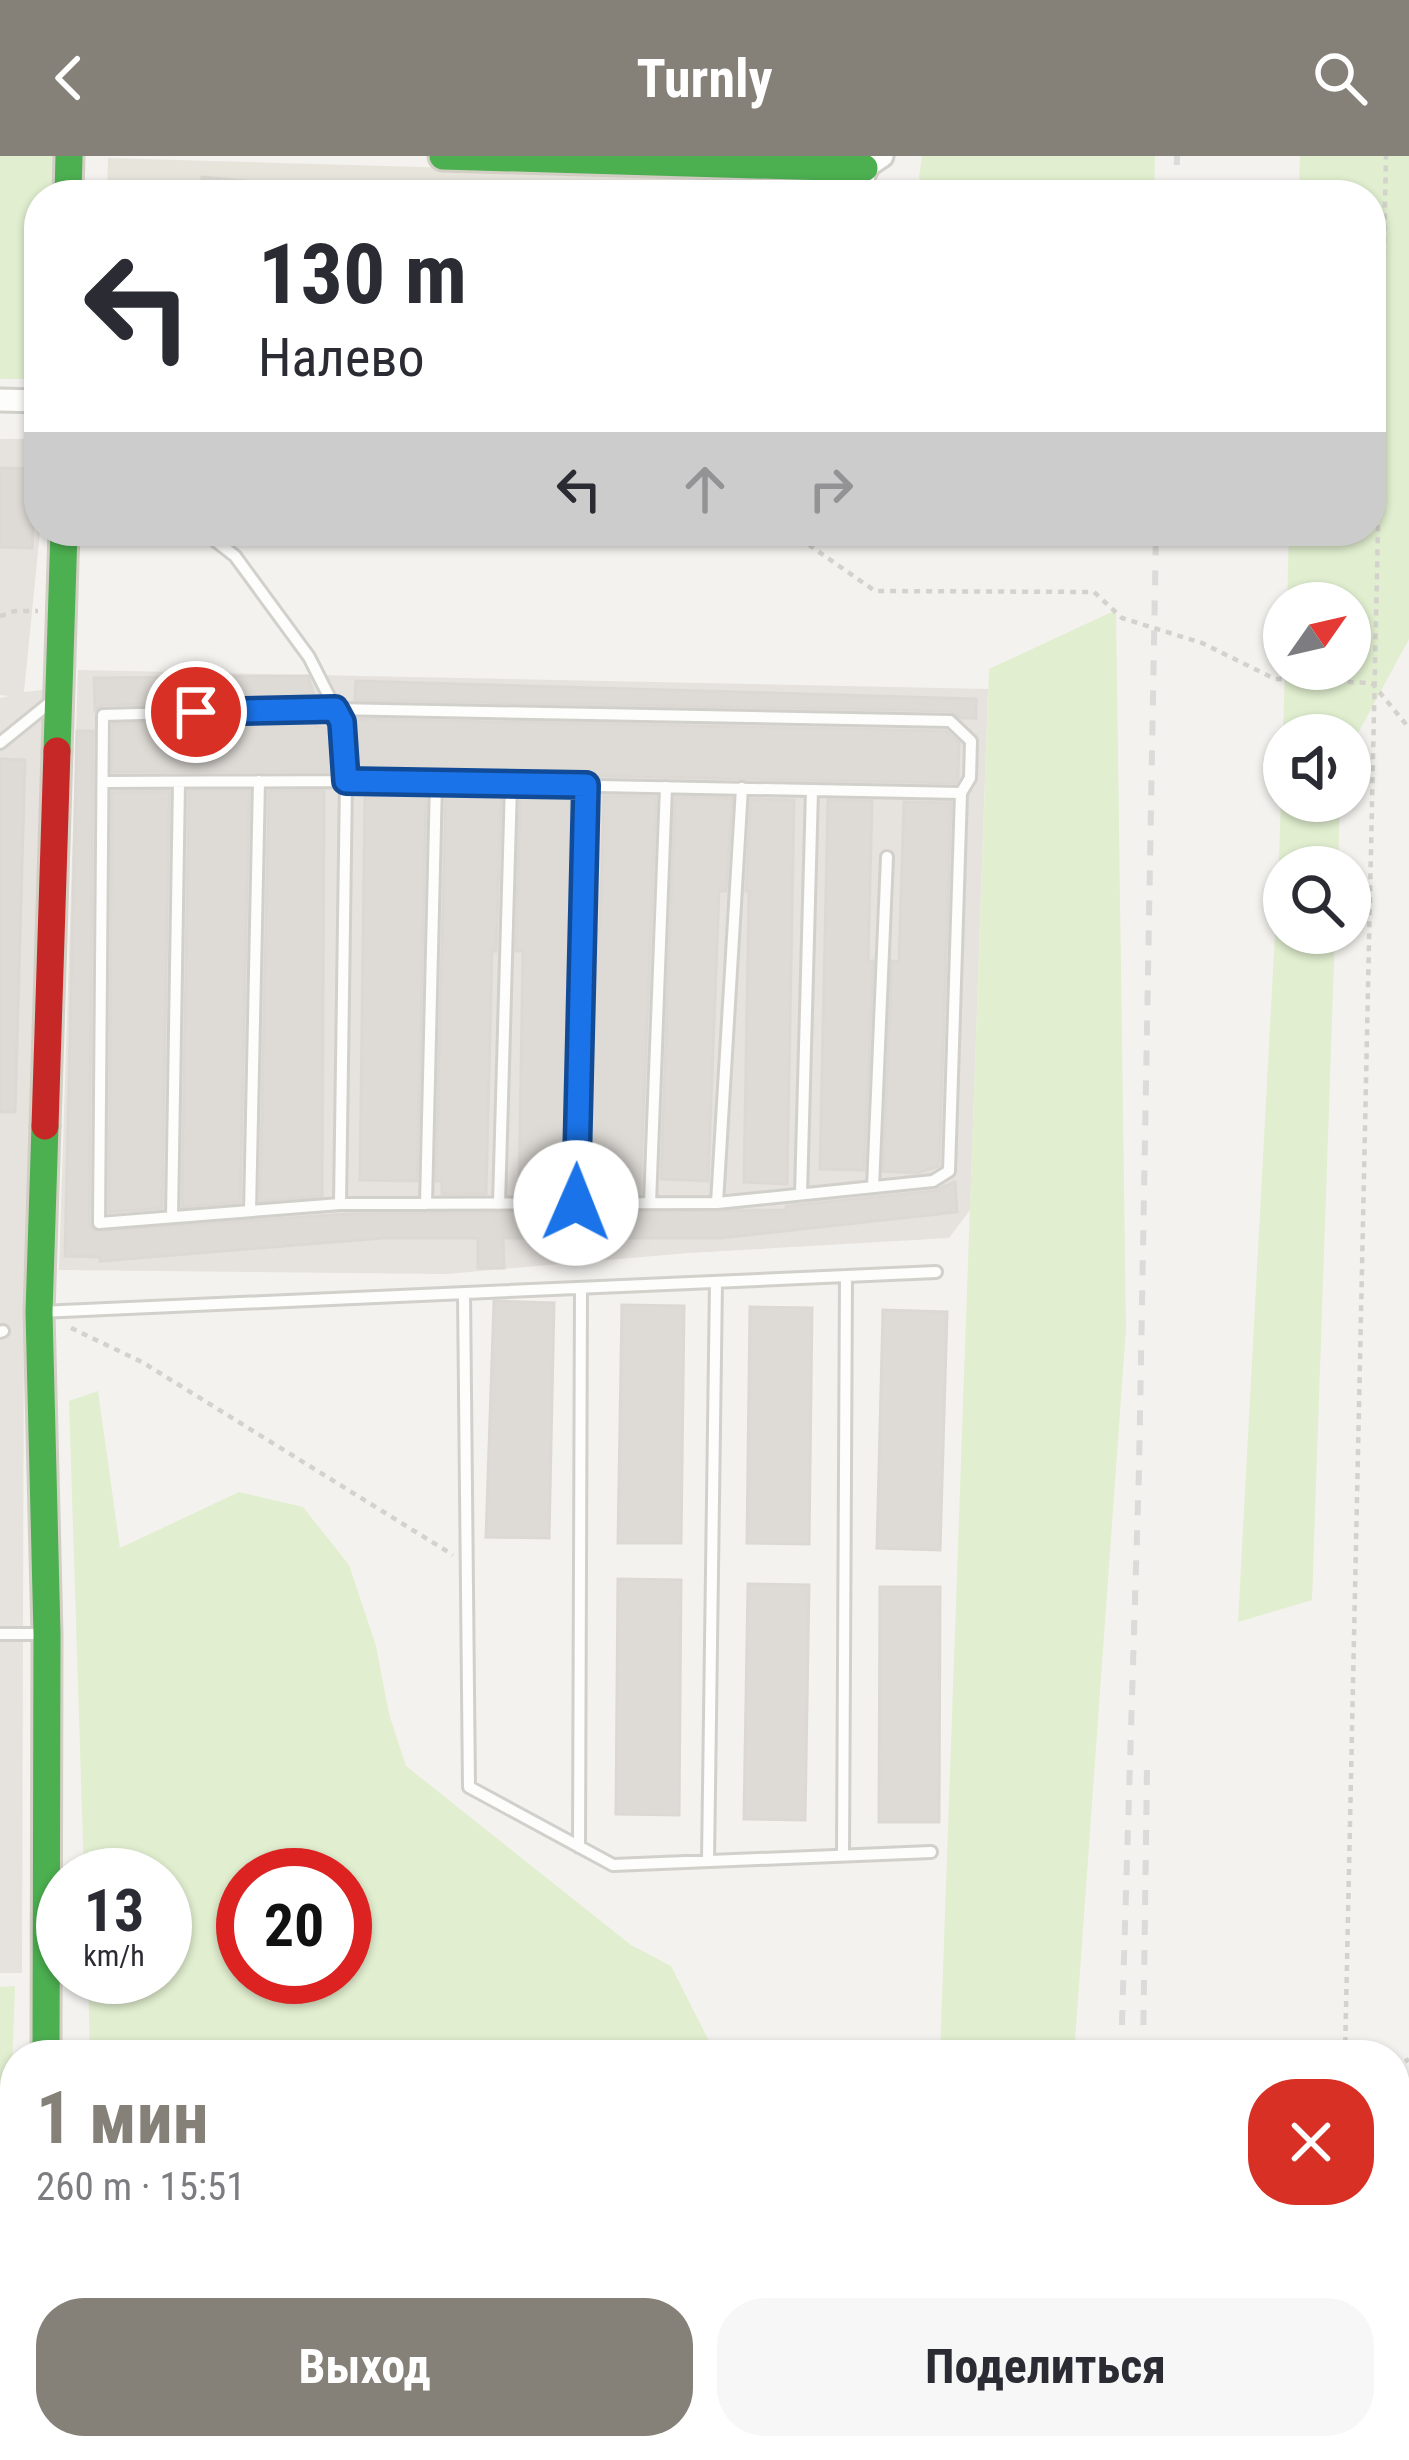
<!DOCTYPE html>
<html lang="ru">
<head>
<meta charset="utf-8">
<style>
  body { margin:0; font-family:"Roboto Condensed",sans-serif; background:#f7f7f7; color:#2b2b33; height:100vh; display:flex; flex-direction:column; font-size:45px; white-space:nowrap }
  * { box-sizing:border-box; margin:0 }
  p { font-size:39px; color:#7c7c81 }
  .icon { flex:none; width:66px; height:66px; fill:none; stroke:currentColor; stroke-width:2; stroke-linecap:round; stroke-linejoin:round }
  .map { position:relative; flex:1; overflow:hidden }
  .drawer { position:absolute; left:0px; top:1884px; width:1410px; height:420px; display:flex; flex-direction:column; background:#fff; border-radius:48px 48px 0 0; box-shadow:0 3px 9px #0004 }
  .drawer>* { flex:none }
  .guide { position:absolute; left:24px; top:24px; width:1362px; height:366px; border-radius:48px; box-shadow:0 3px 9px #0004; background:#fff; color:#2b2b33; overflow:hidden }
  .needle { width:78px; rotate:56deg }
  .fabs { position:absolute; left:1263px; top:426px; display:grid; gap:24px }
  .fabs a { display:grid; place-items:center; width:108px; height:108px; border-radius:50%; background:#fff; box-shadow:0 3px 9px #0004; font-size:60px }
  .speed { position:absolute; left:36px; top:1692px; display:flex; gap:24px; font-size:60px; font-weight:700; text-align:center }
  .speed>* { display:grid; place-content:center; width:156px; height:156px; border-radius:50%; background:#fff; box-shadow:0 3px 9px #0004; line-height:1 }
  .speed small { font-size:30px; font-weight:400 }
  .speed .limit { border:18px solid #d22; background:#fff; color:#111 }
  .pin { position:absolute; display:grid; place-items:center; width:102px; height:102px; color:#fff; margin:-51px; border:6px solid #fff; border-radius:50%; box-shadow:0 3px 12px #0007 }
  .me { position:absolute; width:132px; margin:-66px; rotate:1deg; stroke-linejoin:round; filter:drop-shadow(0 0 9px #0008) }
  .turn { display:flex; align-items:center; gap:42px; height:252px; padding:0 36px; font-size:54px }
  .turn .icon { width:156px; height:156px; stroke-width:2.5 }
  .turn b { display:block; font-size:84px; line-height:102px }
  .lanes { display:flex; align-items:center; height:114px; padding:0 36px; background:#0003; justify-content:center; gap:60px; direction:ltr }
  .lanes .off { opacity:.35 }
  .round { display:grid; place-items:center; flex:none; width:126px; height:126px; border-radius:48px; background:#f7f7f7 }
  .head { display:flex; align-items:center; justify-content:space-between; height:204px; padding:0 36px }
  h1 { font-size:72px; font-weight:700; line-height:90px; color:#868178 }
  .button { display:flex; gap:24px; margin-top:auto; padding:24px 36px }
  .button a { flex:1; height:138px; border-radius:48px; background:#868178; color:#fff; font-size:48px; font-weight:700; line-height:138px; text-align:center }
  .button a+a { background:#f7f7f7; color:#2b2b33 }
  header { display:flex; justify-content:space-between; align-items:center; height:156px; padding:0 36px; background:#868178; color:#fff; font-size:54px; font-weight:700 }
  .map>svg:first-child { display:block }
</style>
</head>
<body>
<header><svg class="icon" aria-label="back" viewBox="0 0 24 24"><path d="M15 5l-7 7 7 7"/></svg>Turnly<svg class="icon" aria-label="search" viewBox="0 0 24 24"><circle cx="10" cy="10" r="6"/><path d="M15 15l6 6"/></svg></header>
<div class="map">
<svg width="1409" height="2304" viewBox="0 0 1409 2304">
  <rect width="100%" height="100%" fill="#f4f2ee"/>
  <!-- residential -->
  <path fill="#e7e4dc" d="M108,2L845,23V39H107Z
    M49,2289H292L296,2304H47Z"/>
  <!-- industrial -->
  <path fill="#e6e2de" d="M0,283H39L40,375L24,536L43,534L24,1126L22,1817H0V542L9,540L0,539Z
    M178,375H801V377L178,382Z
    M78,514L988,533L970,1054L949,1082L688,1097L446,1118L59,1114Z"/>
  <!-- green -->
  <path fill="#e1eecf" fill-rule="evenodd" d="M0,0H58V39H39V223H0Z
    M922,0H1155L1154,39H927L919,21Z
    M1300,0H1409V483L1350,592V579H1284V645H1340L1338,711H1284V777H1335L1312,1444L1238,1466L1279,703L1285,513H1350V447H1287L1289,375H1371V39H1299Z
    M1116,454L1126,1173L1074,1899H940L989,513Z
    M98,1235L120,1392L239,1336L303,1351L349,1409L376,1490L389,1558L406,1610L631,1789L671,1810L716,1899H90L88,1821H165V1719H84L69,1245ZM345,1719V1821H243V1719Z
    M15,1830L9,2000L0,1998V1831Z
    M910,2289H1043L1041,2304H909Z"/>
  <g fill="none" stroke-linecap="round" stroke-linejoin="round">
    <!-- stream -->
    <path stroke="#c0ddf1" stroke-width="6" d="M0,2024L15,2027
      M1395,2239L1409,2238
      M878,2304V2289
      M945,2304V2289"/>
  </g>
  <!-- building -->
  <path fill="#dedbd6" stroke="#dcd9d4" stroke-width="3" d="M202,21L268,27L267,39H200Z
    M0,312L35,313L32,392L0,391Z
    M308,520L315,544L103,549L95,554L94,522Z
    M356,525L976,543V562H961L950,555L355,544Z
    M316,563V571L333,572L336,615L112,616L113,568Z
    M355,563L946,575L959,587L958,623L956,627L355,615Z
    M77,575H93L89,1067L94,1075L349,1058L786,1054V1050L934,1035L955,1026L957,1056L720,1082H503L504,1112H478V1082H383L100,1105V1101L65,1100Z
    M0,603L25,604L15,956H0Z
    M169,635L162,1052L109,1056L112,636Z
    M189,635H249L240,1046L182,1051Z
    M269,635H324L322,1040L260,1045Z
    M365,635L426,636L417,1025L360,1024Z
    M446,637L501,638L496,795H492L486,1038H442V1025H436Z
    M520,638L571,639L569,774H573L566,1038H519L523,795H516Z
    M604,640L656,641L640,1037L586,1038L592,774H600Z
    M675,641L732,642L726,735H719L708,1025L661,1023Z
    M751,643L794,644L787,1028L744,1026L749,735H746Z
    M828,644L872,645L868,805H873L864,1014L820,1013Z
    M904,646L951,647L939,1010L917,1017L883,1015L892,805L899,806Z
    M494,1145L554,1147L549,1382L486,1381Z
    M622,1149L684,1150L681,1387H618Z
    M750,1151L812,1152L809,1388L747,1387Z
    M883,1154L947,1156L940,1394L877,1392Z
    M618,1423L681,1424L679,1659L616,1658Z
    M748,1428L809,1429L805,1664L744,1663Z
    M880,1431H940L939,1666H879Z"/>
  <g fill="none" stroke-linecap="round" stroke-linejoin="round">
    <!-- lane casing -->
    <g stroke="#d2d0cb" stroke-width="16">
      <path id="lane" d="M203,375L235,400L309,501L342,566L346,625L340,1048
        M0,587L52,545
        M103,626L346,625L961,637L949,1015L933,1025L717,1047L340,1048L99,1067L103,559L335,553L950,565L971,585L970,622L961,637
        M873,1031L887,701
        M801,1038L812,634
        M576,1047L586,629
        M650,1047L666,631
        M717,1047L742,632
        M426,1048L436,626
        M499,1048L511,628
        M250,1055L259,625
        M172,1061L179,626
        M464,1137L469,1631L613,1709L931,1696
        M40,1156L936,1116
        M0,1176L3,1175
        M0,1478H44
        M579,1691L581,1132
        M843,1699L846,1120
        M708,1705L716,1126"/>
    </g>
    <!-- street casing -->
    <g stroke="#d2d0cb" stroke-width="27">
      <path id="street" d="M863,39L864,12L882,0
        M0,244L39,245
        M0,2084L15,2088
        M27,2289L28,2304"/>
    </g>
    <!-- fast casing -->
    <g stroke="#d3cfc5" stroke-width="33">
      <path id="fast" d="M443,0L864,12
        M68,39L69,0
        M57,595L64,375
        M45,970L39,1156L47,1478L46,1899"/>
    </g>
    <!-- jam casing -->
    <g stroke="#d3cfc5" stroke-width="33">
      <path id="jam" d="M45,970L57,595"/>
    </g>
    <!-- path -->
    <path stroke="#d3d2cc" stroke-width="4.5" stroke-dasharray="6 6" stroke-linecap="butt" d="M789,375L875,435L1094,436L1122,462L1202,487L1275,523L1372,527L1409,572
      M0,460L15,455H38
      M71,1172L142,1206L453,1399
      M1345,1899L1386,0
      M1395,1912L1409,1903
      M1327,2304L1328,2289"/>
    <!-- lane -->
    <use href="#lane" stroke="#fdfdfc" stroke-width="10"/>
    <!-- street -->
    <use href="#street" stroke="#fdfdfc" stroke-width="21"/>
    <!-- fast -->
    <use href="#fast" stroke="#4caf50" stroke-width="27"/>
    <!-- jam -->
    <use href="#jam" stroke="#c62828" stroke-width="27"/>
    <!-- rail -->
    <path stroke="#dbdbda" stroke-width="6" stroke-dasharray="15 15" stroke-linecap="butt" d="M1176,39L1177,0
      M1121,1899L1139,1314L1156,375
      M1143,1899L1147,1611
      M1108,2304V2289
      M1135,2304L1136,2289"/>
  </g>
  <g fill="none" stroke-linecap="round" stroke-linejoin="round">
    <!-- route casing -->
    <g stroke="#114b97" stroke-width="30">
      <path id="route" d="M196,556L335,553L342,566L346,625L586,629L576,1047"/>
    </g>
    <!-- route -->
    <use href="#route" stroke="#1a73e8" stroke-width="21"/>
  </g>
</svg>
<div class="fabs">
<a><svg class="needle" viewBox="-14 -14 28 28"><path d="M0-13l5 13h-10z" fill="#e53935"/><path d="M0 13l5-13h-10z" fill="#7c7c81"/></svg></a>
<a><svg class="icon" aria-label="sound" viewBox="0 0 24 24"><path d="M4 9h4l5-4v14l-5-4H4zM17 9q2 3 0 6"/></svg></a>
<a><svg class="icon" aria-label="search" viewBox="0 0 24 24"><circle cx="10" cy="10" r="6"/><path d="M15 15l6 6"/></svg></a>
</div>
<div class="speed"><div>13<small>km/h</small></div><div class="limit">20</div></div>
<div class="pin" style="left:196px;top:556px;background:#d93025"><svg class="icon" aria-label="arrive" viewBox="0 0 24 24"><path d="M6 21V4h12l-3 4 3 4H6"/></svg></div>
<svg class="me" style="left:576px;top:1047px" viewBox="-20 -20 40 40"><circle r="19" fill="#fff"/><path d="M0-13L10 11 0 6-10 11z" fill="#1a73e8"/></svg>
<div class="guide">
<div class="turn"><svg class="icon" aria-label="left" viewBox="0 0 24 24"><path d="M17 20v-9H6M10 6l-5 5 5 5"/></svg><div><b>130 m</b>Налево</div></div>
<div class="lanes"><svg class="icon" aria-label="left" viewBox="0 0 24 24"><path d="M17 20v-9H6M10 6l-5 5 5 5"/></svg><svg class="icon off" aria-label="ahead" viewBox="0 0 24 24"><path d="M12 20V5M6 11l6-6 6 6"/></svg><svg class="icon off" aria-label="right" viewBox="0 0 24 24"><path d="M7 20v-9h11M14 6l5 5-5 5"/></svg></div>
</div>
<section class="drawer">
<div class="head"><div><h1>1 мин</h1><p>260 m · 15:51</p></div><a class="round" style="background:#d93025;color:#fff"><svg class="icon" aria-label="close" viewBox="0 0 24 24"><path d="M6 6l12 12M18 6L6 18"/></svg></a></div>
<div class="button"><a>Выход</a><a>Поделиться</a></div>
</section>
</div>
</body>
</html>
